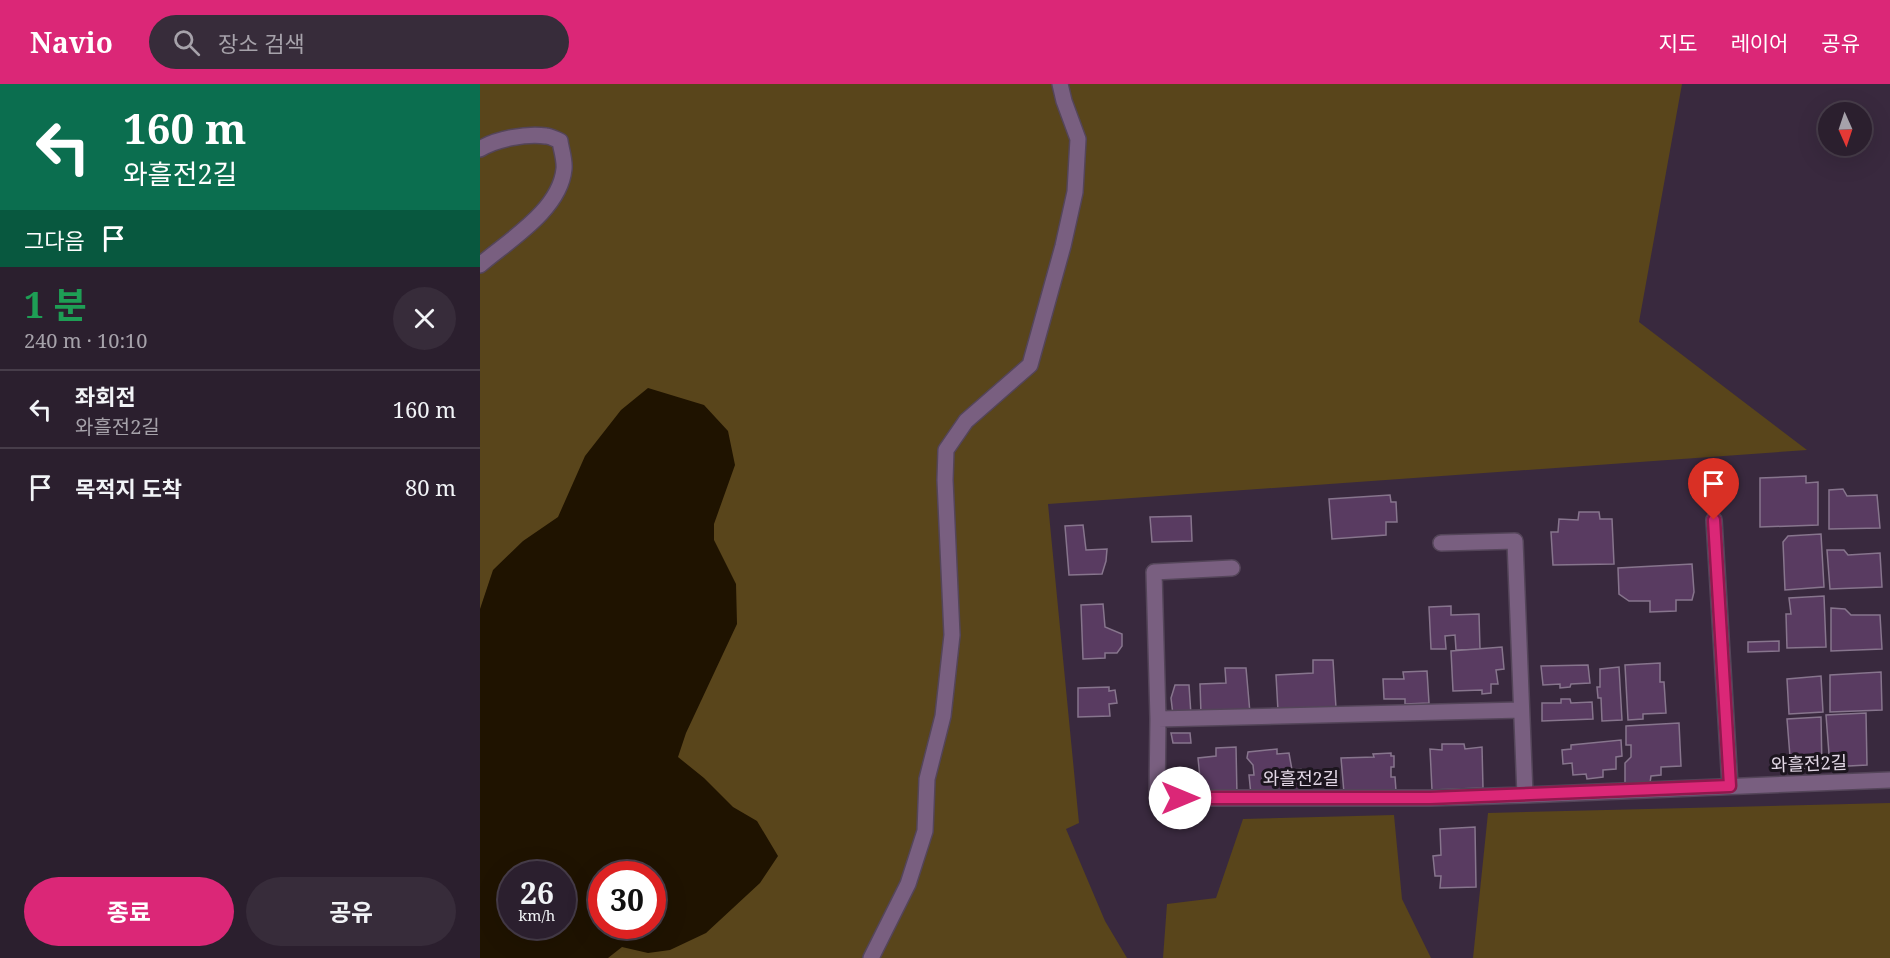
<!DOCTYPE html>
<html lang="ko">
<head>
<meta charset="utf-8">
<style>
  body { margin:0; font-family:"Noto Serif","Noto Sans KR",serif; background:#372c3a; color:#f1f3f6; height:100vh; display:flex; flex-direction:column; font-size:22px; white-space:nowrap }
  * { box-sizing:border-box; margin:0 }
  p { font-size:20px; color:#a6a2aa }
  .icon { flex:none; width:33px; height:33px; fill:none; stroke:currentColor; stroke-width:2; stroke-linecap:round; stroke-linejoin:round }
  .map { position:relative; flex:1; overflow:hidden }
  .sheet { display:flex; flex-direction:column; background:#2b1f2e; width:480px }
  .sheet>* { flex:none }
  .guide { background:#0b6e4f; color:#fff; overflow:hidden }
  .needle { width:39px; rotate:177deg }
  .buttons { position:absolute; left:1338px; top:18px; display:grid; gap:12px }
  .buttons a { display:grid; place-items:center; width:54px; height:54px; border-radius:50%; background:#2b1f2e; box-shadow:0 6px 24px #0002,0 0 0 2px #473d4a; font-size:30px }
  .speed { position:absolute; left:18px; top:777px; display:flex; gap:12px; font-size:30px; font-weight:700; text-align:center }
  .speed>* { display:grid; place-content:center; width:78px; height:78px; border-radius:50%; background:#2b1f2e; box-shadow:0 6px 24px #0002,0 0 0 2px #473d4a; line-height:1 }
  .speed small { font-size:15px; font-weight:400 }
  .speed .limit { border:9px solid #d22; background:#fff; color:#111 }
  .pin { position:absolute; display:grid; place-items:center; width:51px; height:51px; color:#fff; margin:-62px -26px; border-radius:50% 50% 50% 0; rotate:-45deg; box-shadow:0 0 6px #0007 }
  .pin .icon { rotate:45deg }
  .me { position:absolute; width:66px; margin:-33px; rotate:90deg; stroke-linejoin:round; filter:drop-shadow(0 0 4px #0008) }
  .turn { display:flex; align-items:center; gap:21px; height:126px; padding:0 24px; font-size:27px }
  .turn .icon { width:78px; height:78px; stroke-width:2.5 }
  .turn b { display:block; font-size:42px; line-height:51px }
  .then { display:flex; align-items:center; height:57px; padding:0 24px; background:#0003; gap:12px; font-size:22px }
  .round { display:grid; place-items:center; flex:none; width:63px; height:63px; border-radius:32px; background:#372c3a }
  .overview { display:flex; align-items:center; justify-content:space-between; height:102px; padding:0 24px }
  h1 { font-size:36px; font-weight:700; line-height:45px; color:#1e9e55 }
  .action { display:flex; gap:12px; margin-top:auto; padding:12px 24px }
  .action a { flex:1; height:69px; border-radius:36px; background:#db2777; color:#fff; font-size:24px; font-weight:700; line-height:69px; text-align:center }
  .action a+a { background:#372c3a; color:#f1f3f6 }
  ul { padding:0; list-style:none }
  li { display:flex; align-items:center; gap:18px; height:78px; padding:0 24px; border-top:2px solid #473d4a }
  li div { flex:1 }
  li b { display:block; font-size:22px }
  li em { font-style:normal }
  header { display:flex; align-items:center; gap:36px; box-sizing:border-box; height:84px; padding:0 30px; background:#db2777; color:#fff }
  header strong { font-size:28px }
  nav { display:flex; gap:33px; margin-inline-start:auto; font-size:21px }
  .search { width:420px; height:54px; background:#372c3a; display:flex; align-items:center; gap:15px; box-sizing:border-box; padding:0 21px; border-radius:33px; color:#a6a2aa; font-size:22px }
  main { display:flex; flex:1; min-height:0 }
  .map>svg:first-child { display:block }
</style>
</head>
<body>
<header>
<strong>Navio</strong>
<div class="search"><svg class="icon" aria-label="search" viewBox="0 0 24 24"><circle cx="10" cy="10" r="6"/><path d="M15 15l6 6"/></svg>장소 검색</div>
<nav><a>지도</a><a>레이어</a><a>공유</a></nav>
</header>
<main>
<section class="sheet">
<div class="guide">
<div class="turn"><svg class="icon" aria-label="left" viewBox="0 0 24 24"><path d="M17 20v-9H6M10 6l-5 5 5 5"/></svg><div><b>160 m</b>와흘전2길</div></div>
<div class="then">그다음<svg class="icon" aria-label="arrive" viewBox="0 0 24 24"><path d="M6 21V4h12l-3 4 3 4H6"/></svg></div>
</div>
<div class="overview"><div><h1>1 분</h1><p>240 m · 10:10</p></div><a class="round"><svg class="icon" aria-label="close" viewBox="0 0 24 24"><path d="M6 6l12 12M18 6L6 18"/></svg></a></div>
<ul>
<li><svg class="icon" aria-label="left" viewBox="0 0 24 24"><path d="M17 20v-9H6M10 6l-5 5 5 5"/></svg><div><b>좌회전</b><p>와흘전2길</p></div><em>160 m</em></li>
<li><svg class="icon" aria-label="arrive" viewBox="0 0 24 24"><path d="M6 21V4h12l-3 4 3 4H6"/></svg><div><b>목적지 도착</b></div><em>80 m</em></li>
</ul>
<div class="action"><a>종료</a><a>공유</a></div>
</section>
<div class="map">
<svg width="1410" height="874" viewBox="0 0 1410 874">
  <rect width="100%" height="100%" fill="#39293e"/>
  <!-- green -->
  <path fill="#59451b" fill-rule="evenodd" d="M0,0H1202L1159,238L1327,366L568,420L599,739L586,745L625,837L647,874H0ZM32,790H82V842H32ZM122,790H172V842H122Z
    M1410,719V874H993L1008,729Z
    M914,731L922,815L951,874H683L687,820L736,814L763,735Z"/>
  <!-- water -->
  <path fill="#1f1300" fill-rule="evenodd" d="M168,304L224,321L248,347L255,381L234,440V456L256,500L257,540L206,649L198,673L224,694L253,723L277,737L298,772L280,799L226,849L190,866L168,869L142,863L128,874H0V525L13,486L43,457L78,433L105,372L141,326ZM32,790H82V842H32ZM122,790H172V842H122Z"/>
  <!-- building -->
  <path fill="#593b61" stroke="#87758d" stroke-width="1.5" d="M1326,392V399L1338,398V441L1280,443V394Z
    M1363,405L1367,412L1397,411L1400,444L1349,445V406Z
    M910,411L911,418H916L917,438H906V451L852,455L849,415Z
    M1099,428H1119L1120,435H1132L1134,480L1073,481L1071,448H1078L1079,435L1098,436Z
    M711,432L712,457L672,458L670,433Z
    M603,441L606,466L627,465L626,477L622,490L589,491L585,442Z
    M1341,450L1344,503L1305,506L1303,458L1308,452Z
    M1347,466H1364L1368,471L1400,469L1402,503L1350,505Z
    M1212,480L1214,508L1212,516H1196V527L1170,528V517H1149L1139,510L1138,484Z
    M1344,512L1346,563L1307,564L1306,530H1311L1309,514Z
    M623,520L625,543L642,550V562L637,569H625V574L603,575L601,521Z
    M971,522V531L999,530L1000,565L976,566L975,551L965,552L966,565H951L949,523Z
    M1351,524L1365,525L1371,531H1400L1402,565L1351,567Z
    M1299,557V567L1268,568V558Z
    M1022,563L1024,585L1016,586L1018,600H1011V609L1002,610V606L973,607L971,567Z
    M833,576H853L856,624L798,627L796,591L833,589Z
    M1180,579V598H1184L1186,629L1163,630V635L1148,636L1145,581Z
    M1108,581L1110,599L1091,600L1090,603L1080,604V600L1063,601L1061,582Z
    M1139,583L1142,636L1122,637L1121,614H1118L1117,603H1120V585Z
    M745,584H766L770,629L721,631L720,600L746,599Z
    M947,587L949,619L925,620V615H904L903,595H924L923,588Z
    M1401,588L1402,626L1350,628V591Z
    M1341,592L1343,628L1309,630L1307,595Z
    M695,601H709L711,631H693L691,614Z
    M629,603V607L635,606L637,619L629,620L630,632L598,633V604Z
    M1081,615H1090L1091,619L1112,618L1113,635L1062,637V619H1081Z
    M1386,629L1387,681L1350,683L1346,631Z
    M1341,633L1342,684L1311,685L1307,635Z
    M1199,639L1201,682L1181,683V691L1171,692L1170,699L1145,700V679L1151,673V661H1146V642Z
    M691,649H710L711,659H693Z
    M1141,656L1142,672L1136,673V685L1123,686V693L1107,695L1106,690L1093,691L1092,679L1083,680L1082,666L1091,665V661Z
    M962,660H984L985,665L1002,663L1003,704L952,706L950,665L962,666Z
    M756,663L757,711L715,712L714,695L720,694L718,674L736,672V664Z
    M797,665V670L809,669L812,686L821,685L823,708L771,711L769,691H774L773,681L767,674L768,668Z
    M911,669V672H914V683H911V693H915L916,707L864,709L861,674L894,673L893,670Z
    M995,743L996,803L960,804L961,792H955L953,772L961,771L960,745Z"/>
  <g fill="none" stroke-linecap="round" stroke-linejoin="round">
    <!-- minor casing -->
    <g stroke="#544559" stroke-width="18">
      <path id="minor" d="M0,65C16,55 47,49 66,52C70,52 75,55 80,57C81,65 85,76 84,85C80,126 29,156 0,181
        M1234,436L1250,702
        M961,459L1035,457L1045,711L1410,696
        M752,484L674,488L678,635L677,714H950L1045,711
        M678,635L1041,626
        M391,874L428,800L445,747L447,695L463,632L472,551L465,396L466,366L486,337L550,281L583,162L595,108L598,55L584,17L580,0"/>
    </g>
    <!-- minor -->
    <use href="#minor" stroke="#795f80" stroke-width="15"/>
  </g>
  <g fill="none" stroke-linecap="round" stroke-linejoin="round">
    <!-- route casing -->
    <g stroke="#8e194d" stroke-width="15">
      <path id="route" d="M700,714H950L1250,702L1234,436"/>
    </g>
    <!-- route -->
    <use href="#route" stroke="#db2777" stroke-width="10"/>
  </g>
  <g text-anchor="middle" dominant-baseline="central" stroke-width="6" stroke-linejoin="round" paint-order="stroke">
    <!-- street labels -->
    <g font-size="18" fill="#e2d7e5" stroke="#1c151e">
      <text transform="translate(1329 679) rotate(-2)">와흘전2길</text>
      <text x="821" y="694">와흘전2길</text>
    </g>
  </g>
</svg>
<div class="buttons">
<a><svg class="needle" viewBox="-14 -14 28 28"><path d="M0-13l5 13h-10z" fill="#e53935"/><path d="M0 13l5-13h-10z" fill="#a6a2aa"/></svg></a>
</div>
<div class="speed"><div>26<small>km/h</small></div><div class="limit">30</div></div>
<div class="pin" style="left:1234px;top:436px;background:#d93025"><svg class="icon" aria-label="arrive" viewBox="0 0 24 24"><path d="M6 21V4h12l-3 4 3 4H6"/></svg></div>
<svg class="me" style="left:700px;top:714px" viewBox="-20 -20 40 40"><circle r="19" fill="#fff"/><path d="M0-13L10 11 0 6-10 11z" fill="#db2777"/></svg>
</div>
</main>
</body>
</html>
